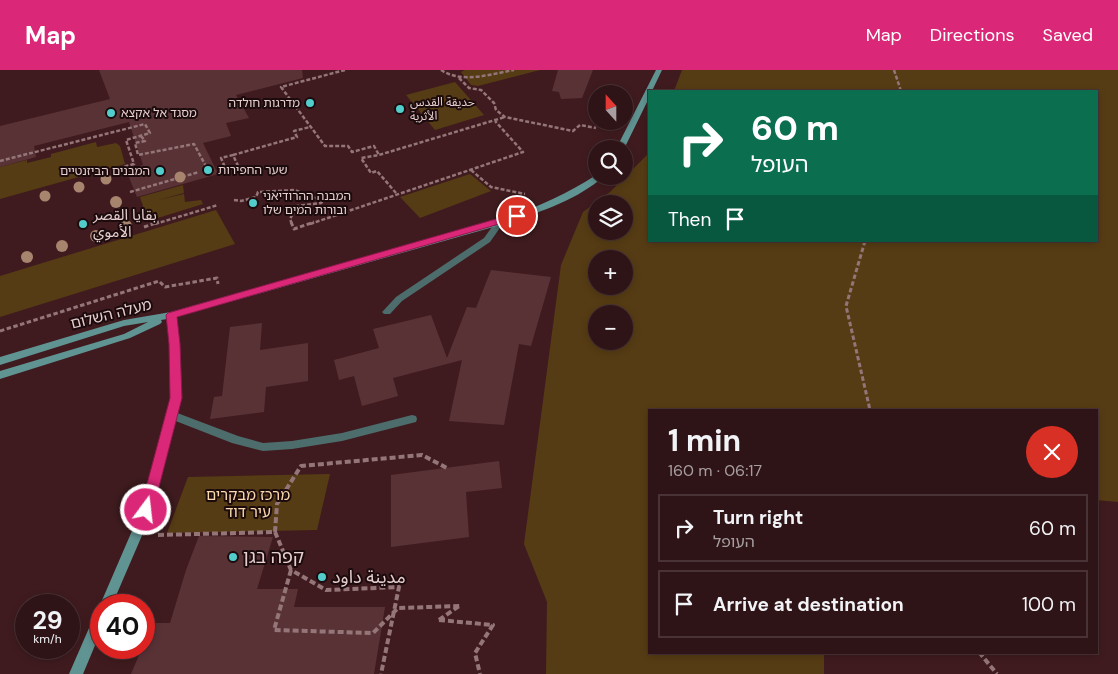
<!DOCTYPE html>
<html lang="en">
<head>
<meta charset="utf-8">
<style>
  body { margin:0; font-family:"DM Sans","Noto Sans Arabic","Noto Sans Hebrew",sans-serif; background:#3b2124; color:#f1f3f6; height:100vh; display:flex; flex-direction:column; font-size:19px; white-space:nowrap }
  * { box-sizing:border-box; margin:0 }
  p { font-size:16px; color:#a79ea1 }
  .icon { flex:none; width:28px; height:28px; fill:none; stroke:currentColor; stroke-width:2; stroke-linecap:round; stroke-linejoin:round }
  .map { position:relative; flex:1; overflow:hidden }
  .side { position:absolute; left:648px; top:339px; width:450px; height:245px; display:flex; flex-direction:column; background:#2f1417; border-radius:0px; box-shadow:0 2px 8px #0003,0 0 0 1px #4a3336 }
  .side>* { flex:none }
  .guide { position:absolute; left:648px; top:20px; width:450px; height:152px; border-radius:0px; box-shadow:0 2px 8px #0003,0 0 0 1px #4a3336; background:#0b6e4f; color:#fff; overflow:hidden }
  .needle { width:32px; rotate:339deg }
  .buttons { position:absolute; left:588px; top:15px; display:grid; gap:10px }
  .buttons a { display:grid; place-items:center; width:45px; height:45px; border-radius:50%; background:#2f1417; box-shadow:0 2px 8px #0003,0 0 0 1px #4a3336; font-size:25px }
  .speed { position:absolute; left:15px; top:524px; display:flex; gap:10px; font-size:25px; font-weight:700; text-align:center }
  .speed>* { display:grid; place-content:center; width:65px; height:65px; border-radius:50%; background:#2f1417; box-shadow:0 2px 8px #0003,0 0 0 1px #4a3336; line-height:1 }
  .speed small { font-size:12px; font-weight:400 }
  .speed .limit { border:8px solid #d22; background:#fff; color:#111 }
  .pin { position:absolute; display:grid; place-items:center; width:42px; height:42px; color:#fff; margin:-21px; border:2px solid #fff; border-radius:50%; box-shadow:0 1px 5px #0007 }
  .me { position:absolute; width:55px; margin:-28px; rotate:15deg; stroke-linejoin:round; filter:drop-shadow(0 0 4px #0008) }
  .turn { display:flex; align-items:center; gap:18px; height:105px; padding:0 20px; font-size:22px }
  .turn .icon { width:65px; height:65px; stroke-width:2.5 }
  .turn b { display:block; font-size:35px; line-height:42px }
  .then { display:flex; align-items:center; height:48px; padding:0 20px; background:#0003; gap:10px; font-size:19px }
  .round { display:grid; place-items:center; flex:none; width:52px; height:52px; border-radius:26px; background:#3b2124 }
  .headline { display:flex; align-items:center; justify-content:space-between; height:85px; padding:0 20px }
  h1 { font-size:30px; font-weight:700; line-height:38px }
  ul { padding:0; list-style:none }
  li { display:flex; align-items:center; gap:15px; height:68px; margin:0 10px 8px; padding:0 10px; border:2px solid #4a3336; border-radius:0px }
  li div { flex:1 }
  li b { display:block; font-size:19px }
  li em { font-style:normal }
  header { display:flex; align-items:center; gap:30px; box-sizing:border-box; height:70px; padding:0 25px; background:#db2777; color:#fff }
  header strong { font-size:24px }
  nav { display:flex; gap:28px; margin-inline-start:auto; font-size:18px }
  .map>svg:first-child { display:block }
</style>
</head>
<body>
<header>
<strong>Map</strong>
<nav><a>Map</a><a>Directions</a><a>Saved</a></nav>
</header>
<div class="map">
<svg width="1118" height="604" viewBox="0 0 1118 604">
  <rect width="100%" height="100%" fill="#3f1b1f"/>
  <!-- green -->
  <path fill="#563c14" fill-rule="evenodd" d="M465,0H540L478,16L471,15L461,2Z
    M682,0H1118V432L1096,430V340H649V582L824,583V604H546L547,532L524,474L561,195L583,142L610,122L649,83V171H1096V21H674ZM596,134H624V161H596ZM596,189H624V216H596ZM596,244H624V271H596Z
    M455,12L484,45L435,60L406,25Z
    M96,72L97,77L116,73L120,76L125,94L0,129V97L27,90V93L51,87V84Z
    M470,104L491,121L420,148L400,127Z
    M183,115L184,123L158,130L184,124L185,132L201,130L203,134L148,151L140,127Z
    M216,140L235,174L0,247V206Z
    M330,404L317,460L167,463L188,407Z"/>
  <!-- building -->
  <path fill="#593236" d="M99,0H302L303,8L236,25L249,48L226,53L231,66L203,73L218,104L137,127L126,100L143,95L129,52L34,76L36,87L0,97V56L110,29Z
    M558,0H593L582,28L561,29L559,22L552,21Z
    M491,200L551,207L531,276L519,274L504,355L449,351L462,290L393,308L398,326L362,336L354,306L339,310L334,290L379,278L373,259L431,245L447,288L467,237L476,238Z
    M262,253L260,280L308,273V311L266,317L264,342L210,349L214,327L222,326L230,257Z
    M499,391L502,418L466,422L469,467L391,477V405Z
    M199,466L273,467L257,519H298L294,537H385L374,604H131L142,578H144V572L151,553H170L186,500Z"/>
  <g fill="none" stroke-linecap="round" stroke-linejoin="round">
    <!-- path-far2 -->
    <path stroke="#947678" stroke-width="2.5" stroke-dasharray="4 2" stroke-linecap="butt" d="M345,0L281,17L325,76H348L352,82L374,76L379,85
      M441,0C462,14 491,4 514,0
      M894,0L901,21
      M459,8L469,18L481,20L494,33L496,40L505,47L573,61L580,55L596,58
      M141,66L145,71L135,73L138,85L194,74L208,100
      M233,85L297,67L294,61L310,57
      M0,91L145,54L150,63L126,70L134,94L119,98
      M217,98L224,95L221,88L233,85L239,98
      M471,100L491,117L525,124
      M130,122L199,102
      M396,123L377,101L371,103L361,88L379,85L505,47
      M234,130L241,131L256,127L258,122L295,120L323,131L321,133L297,136L290,149L292,154
      M155,154L218,135
      M310,154L523,82L495,51"/>
    <!-- path-far1 -->
    <path stroke="#947678" stroke-width="3" stroke-dasharray="4.5 2.5" stroke-linecap="butt" d="M291,152L294,159L314,152
      M144,157L159,152
      M865,171L846,236L870,340
      M0,261L159,211L165,217L217,208L218,214"/>
    <!-- path -->
    <path stroke="#947678" stroke-width="4" stroke-dasharray="6 3" stroke-linecap="butt" d="M275,462L291,500L326,520L399,517L381,604
      M158,465L275,462L277,434L301,396L422,385L447,398
      M291,500L274,560L373,563L398,538L460,536
      M439,550L493,555L475,583L480,604
      M439,550L459,536
      M979,582L997,604"/>
    <!-- lane -->
    <path fill="#4d6d6c" fill-rule="evenodd" d="M497,150H500L504,152L490,172L402,231L390,244H384L382,242L384,240L396,227L484,168Z
      M172,341L238,366L263,373L292,371L342,363L412,345L416,346L417,349L416,352L412,353L342,371L292,379L263,381L232,373L168,348L167,345L168,342Z"/>
    <!-- secondary -->
    <path fill="#609492" fill-rule="evenodd" d="M656,0H662L652,21H649V28L624,79H616Z
      M596,105L604,106C579,129 542,141 511,152L176,247L180,274L181,328L153,440L112,535H101V539L100,535L141,440L171,328L170,274L167,249L161,250L162,252L160,254L130,268L0,309V301L124,264L148,252L124,256L0,295V287L124,250L171,242L505,148C538,137 567,124 596,105Z
      M101,540V561L83,604H69L96,542Z"/>
  </g>
  <!-- trees -->
  <g fill="#a6846e">
    <circle cx="180" cy="107" r="5.5"/>
    <circle cx="106" cy="109" r="5.5"/>
    <circle cx="79" cy="117" r="5.5"/>
    <circle cx="45" cy="126" r="5.5"/>
    <circle cx="116" cy="132" r="6"/>
    <circle cx="126" cy="156" r="6"/>
    <circle cx="96" cy="166" r="6"/>
    <circle cx="62" cy="176" r="6"/>
    <circle cx="27" cy="187" r="6"/>
  </g>
  <!-- route -->
  <path fill="#db2777" stroke="#8e194d" d="M517,143L520,144V148L177,247L180,274L182,328L153,440L151,444L146,446L142,444L140,440L170,328L169,274L166,245L168,243Z"/>
  <!-- markers -->
  <g fill="#53cdcb" stroke="#1b0b0d" stroke-width="2">
    <circle cx="310" cy="33" r="5"/>
    <circle cx="400" cy="39" r="5"/>
    <circle cx="111" cy="43" r="5"/>
    <circle cx="208" cy="100" r="5"/>
    <circle cx="160" cy="101" r="5"/>
    <circle cx="253" cy="133" r="5"/>
    <circle cx="83" cy="154" r="5"/>
    <circle cx="233" cy="487" r="5"/>
    <circle cx="322" cy="507" r="5"/>
  </g>
  <g text-anchor="middle" dominant-baseline="central" stroke-width="4" stroke-linejoin="round" paint-order="stroke">
    <!-- far-poi labels -->
    <g font-size="12" fill="#e7cecf" stroke="#1b0b0d" text-anchor="start">
      <text x="410" y="32">حديقة القدس<tspan x="410" dy="14">الأثرية</tspan></text>
      <text x="300" y="33" text-anchor="end">מדרגות חולדה</text>
      <text x="121" y="43">מסגד אל אקצא</text>
      <text x="218" y="100">שער החפירות</text>
      <text x="150" y="101" text-anchor="end">המבנים הביזנטיים</text>
      <text x="263" y="126">המבנה ההרודיאני<tspan x="263" dy="14">ובורות המים שלו</tspan></text>
    </g>
    <!-- poi labels -->
    <g font-size="15" fill="#e7cecf" stroke="#1b0b0d" text-anchor="start">
      <text x="93" y="145">بقايا القصر<tspan x="93" dy="17">الأموي</tspan></text>
    </g>
    <!-- street labels -->
    <g font-size="15" fill="#e7cecf" stroke="#1b0b0d">
      <text transform="translate(111 244) rotate(-14)">מעלה השלום</text>
    </g>
    <!-- park labels -->
    <g font-size="15" fill="#fad9ae" stroke="#1b0b0d">
      <text x="248" y="425">מרכז מבקרים<tspan x="248" dy="17">עיר דוד</tspan></text>
    </g>
    <!-- near-poi labels -->
    <g font-size="18" fill="#e7cecf" stroke="#1b0b0d" text-anchor="start">
      <text x="243" y="487">קפה בגן</text>
      <text x="332" y="507">مدينة داود</text>
    </g>
  </g>
</svg>
<div class="buttons">
<a><svg class="needle" viewBox="-14 -14 28 28"><path d="M0-13l5 13h-10z" fill="#e53935"/><path d="M0 13l5-13h-10z" fill="#a79ea1"/></svg></a>
<a><svg class="icon" aria-label="search" viewBox="0 0 24 24"><circle cx="10" cy="10" r="6"/><path d="M15 15l6 6"/></svg></a>
<a><svg class="icon" aria-label="layers" viewBox="0 0 24 24"><path d="M12 4l9 5-9 5-9-5zM3 14l9 5 9-5"/></svg></a>
<a>+</a>
<a>−</a>
</div>
<div class="speed"><div>29<small>km/h</small></div><div class="limit">40</div></div>
<div class="pin" style="left:517px;top:146px;background:#d93025"><svg class="icon" aria-label="arrive" viewBox="0 0 24 24"><path d="M6 21V4h12l-3 4 3 4H6"/></svg></div>
<svg class="me" style="left:146px;top:440px" viewBox="-20 -20 40 40"><circle r="17" fill="#db2777" stroke="#fff" stroke-width="3"/><path d="M0-11L8 9 0 5-8 9z" fill="#fff"/></svg>
<div class="guide">
<div class="turn"><svg class="icon" aria-label="right" viewBox="0 0 24 24"><path d="M7 20v-9h11M14 6l5 5-5 5"/></svg><div><b>60 m</b>העופל</div></div>
<div class="then">Then<svg class="icon" aria-label="arrive" viewBox="0 0 24 24"><path d="M6 21V4h12l-3 4 3 4H6"/></svg></div>
</div>
<section class="side">
<div class="headline"><div><h1>1 min</h1><p>160 m · 06:17</p></div><a class="round" style="background:#d93025;color:#fff"><svg class="icon" aria-label="close" viewBox="0 0 24 24"><path d="M6 6l12 12M18 6L6 18"/></svg></a></div>
<ul>
<li><svg class="icon" aria-label="right" viewBox="0 0 24 24"><path d="M7 20v-9h11M14 6l5 5-5 5"/></svg><div><b>Turn right</b><p>העופל</p></div><em>60 m</em></li>
<li><svg class="icon" aria-label="arrive" viewBox="0 0 24 24"><path d="M6 21V4h12l-3 4 3 4H6"/></svg><div><b>Arrive at destination</b></div><em>100 m</em></li>
</ul>
</section>
</div>
</body>
</html>
